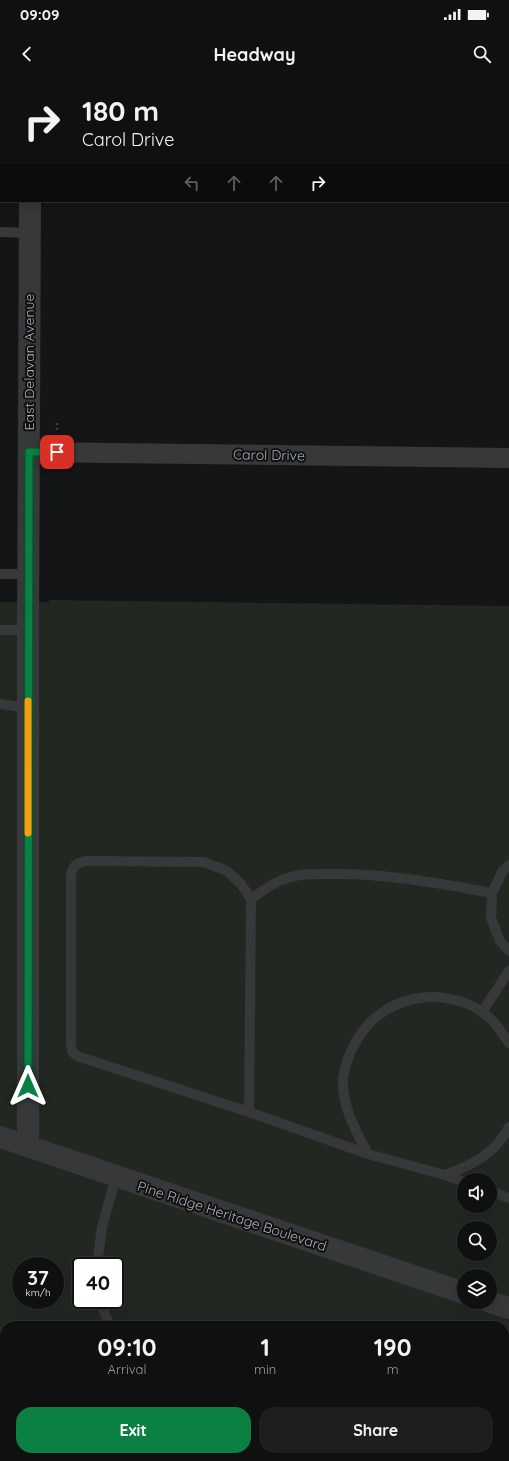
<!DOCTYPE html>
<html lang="en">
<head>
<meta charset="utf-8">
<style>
  body { margin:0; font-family:Quicksand,sans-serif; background:#1d1e1e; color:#f1f3f6; height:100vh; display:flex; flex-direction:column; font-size:15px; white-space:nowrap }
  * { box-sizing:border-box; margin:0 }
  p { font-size:13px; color:#9b9d9f }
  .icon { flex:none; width:22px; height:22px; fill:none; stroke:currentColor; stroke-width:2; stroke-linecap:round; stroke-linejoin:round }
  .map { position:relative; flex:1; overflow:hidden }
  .sheet { position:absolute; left:0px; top:1241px; width:509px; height:140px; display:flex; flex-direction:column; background:#0f1010; border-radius:16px 16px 0 0; box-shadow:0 4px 16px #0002,0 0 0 1px #2f3030 }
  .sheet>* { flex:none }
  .top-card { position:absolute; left:0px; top:0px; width:509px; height:122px; box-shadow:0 4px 16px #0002,0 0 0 1px #2f3030; background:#0f1010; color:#f1f3f6; overflow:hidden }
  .tools { position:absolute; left:457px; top:1093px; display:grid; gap:8px }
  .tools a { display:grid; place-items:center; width:40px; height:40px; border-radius:50%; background:#0f1010; box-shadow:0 4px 16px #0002,0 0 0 1px #2f3030; font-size:20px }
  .speed { position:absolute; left:12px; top:1177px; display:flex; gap:8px; font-size:20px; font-weight:700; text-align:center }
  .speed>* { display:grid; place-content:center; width:52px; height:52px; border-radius:50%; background:#0f1010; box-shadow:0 4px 16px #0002,0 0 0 1px #2f3030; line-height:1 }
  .speed small { font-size:10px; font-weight:400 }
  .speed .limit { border:2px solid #111; border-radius:6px; background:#fff; color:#111 }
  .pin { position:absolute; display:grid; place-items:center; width:34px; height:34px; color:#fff; margin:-17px; border-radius:8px; box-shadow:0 2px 6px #0006 }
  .me { position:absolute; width:44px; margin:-22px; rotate:0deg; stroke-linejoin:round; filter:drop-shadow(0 0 3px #0008) }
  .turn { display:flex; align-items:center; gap:14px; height:84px; padding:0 16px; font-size:18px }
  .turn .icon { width:52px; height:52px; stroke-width:2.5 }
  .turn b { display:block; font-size:28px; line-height:34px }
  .lanes { display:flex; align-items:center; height:38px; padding:0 16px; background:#0003; justify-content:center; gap:20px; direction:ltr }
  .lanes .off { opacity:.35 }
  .eta { display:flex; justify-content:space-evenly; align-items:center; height:68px; text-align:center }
  .eta b { font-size:24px; font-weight:700; line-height:28px }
  .primary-button { display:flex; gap:8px; margin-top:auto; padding:8px 16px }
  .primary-button a { flex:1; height:46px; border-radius:16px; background:#0b8043; color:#fff; font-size:16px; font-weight:700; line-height:46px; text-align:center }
  .primary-button a+a { background:#1d1e1e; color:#f1f3f6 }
  .status { display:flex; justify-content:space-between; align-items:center; height:28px; padding:0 20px; background:#0f1010; direction:ltr }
  .status svg { height:11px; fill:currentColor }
  header { display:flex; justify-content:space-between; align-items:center; height:52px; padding:0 16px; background:#0f1010; font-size:18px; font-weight:700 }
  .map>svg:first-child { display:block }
</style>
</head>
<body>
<div class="status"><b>09:09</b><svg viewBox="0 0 49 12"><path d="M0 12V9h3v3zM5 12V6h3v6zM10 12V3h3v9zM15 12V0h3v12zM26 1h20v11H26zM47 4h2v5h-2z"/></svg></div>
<header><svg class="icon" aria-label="back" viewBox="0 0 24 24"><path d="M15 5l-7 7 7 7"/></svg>Headway<svg class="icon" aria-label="search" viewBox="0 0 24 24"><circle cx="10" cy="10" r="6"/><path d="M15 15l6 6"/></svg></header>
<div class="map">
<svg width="509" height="1381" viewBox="0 0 509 1381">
  <rect width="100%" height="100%" fill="#141516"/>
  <!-- green -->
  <path fill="#222821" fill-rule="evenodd" d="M49,520L509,526V1381H0V522H49ZM464,1100H490V1126H464ZM464,1148H490V1174H464ZM21,1186H55V1220H21ZM81,1186H115V1220H81ZM464,1196H490V1222H464ZM5,1246H504V1376H5Z"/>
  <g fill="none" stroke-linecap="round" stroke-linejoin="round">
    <!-- path -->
    <path stroke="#3c3f41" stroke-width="2.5" stroke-dasharray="2 3" stroke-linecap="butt" d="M57,343V351"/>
    <!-- service -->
    <path stroke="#36383a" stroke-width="10" d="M0,152L30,153
      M0,494H28
      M0,550H28
      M0,624L28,628
      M509,785L503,790L492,813L491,838L500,861L509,871
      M482,932L509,891
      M249,1032L251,819
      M368,1074C356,1051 342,1027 343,1000C344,986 350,972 357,960C382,916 439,905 481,931C493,939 501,951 509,963
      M445,1095C472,1085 495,1074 509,1047
      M464,1102L445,1095L368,1074L249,1032L77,976L72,971L71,963V794C74,785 76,783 86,781L204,782L227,791L241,804L251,819C264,810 275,801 291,797C303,793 318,794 330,794C385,793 438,803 492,813
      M490,1111L509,1118
      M97,1186L102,1147L116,1097
      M101,1220L103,1229L110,1246
      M504,1316L509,1315
      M273,1376L278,1381
      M124,1381L126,1376
      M427,1381L429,1376"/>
    <!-- minor -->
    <path stroke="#36383a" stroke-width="20" d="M508,96H509
      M29,372L509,378"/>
    <!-- tertiary -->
    <path stroke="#36383a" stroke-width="22" d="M31,1V0
      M0,1057L464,1213
      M28,1066V550L30,121
      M490,1222L509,1228"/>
  </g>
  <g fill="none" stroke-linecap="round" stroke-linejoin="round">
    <!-- route casing -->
    <g stroke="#07532c" stroke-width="10">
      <path id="route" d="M28,1006L29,372H57"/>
    </g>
    <!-- route -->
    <use href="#route" stroke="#0b8043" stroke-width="7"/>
    <!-- slow -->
    <path stroke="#f59e0b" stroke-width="7" d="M28,621V753"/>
  </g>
  <g text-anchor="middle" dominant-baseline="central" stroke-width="4" stroke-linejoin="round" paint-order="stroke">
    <!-- street labels -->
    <g font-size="14" fill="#a8afb4" stroke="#0f1011">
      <text transform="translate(29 282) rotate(-90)">East Delavan Avenue</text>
      <text transform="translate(269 375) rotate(1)">Carol Drive</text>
      <text transform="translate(232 1136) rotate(18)">Pine Ridge Heritage Boulevard</text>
    </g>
  </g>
</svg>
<div class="tools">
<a><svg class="icon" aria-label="sound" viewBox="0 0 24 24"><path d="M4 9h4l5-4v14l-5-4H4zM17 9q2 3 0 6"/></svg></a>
<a><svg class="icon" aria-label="search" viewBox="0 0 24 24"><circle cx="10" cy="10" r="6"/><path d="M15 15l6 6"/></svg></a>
<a><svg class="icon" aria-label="layers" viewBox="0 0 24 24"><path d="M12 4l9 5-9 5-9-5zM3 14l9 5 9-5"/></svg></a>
</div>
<div class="speed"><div>37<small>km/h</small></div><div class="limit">40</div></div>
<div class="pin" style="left:57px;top:372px;background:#d93025"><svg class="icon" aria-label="arrive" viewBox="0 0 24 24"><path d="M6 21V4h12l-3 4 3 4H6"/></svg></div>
<svg class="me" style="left:28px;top:1006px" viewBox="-20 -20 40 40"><path d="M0-17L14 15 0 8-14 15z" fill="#0b8043" stroke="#fff" stroke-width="4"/></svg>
<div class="top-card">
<div class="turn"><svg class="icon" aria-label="right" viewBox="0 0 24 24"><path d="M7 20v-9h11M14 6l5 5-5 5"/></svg><div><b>180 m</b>Carol Drive</div></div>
<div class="lanes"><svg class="icon off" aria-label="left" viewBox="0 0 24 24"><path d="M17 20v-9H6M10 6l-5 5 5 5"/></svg><svg class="icon off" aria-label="ahead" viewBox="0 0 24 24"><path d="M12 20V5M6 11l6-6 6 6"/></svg><svg class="icon off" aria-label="ahead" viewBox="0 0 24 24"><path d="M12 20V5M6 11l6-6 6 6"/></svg><svg class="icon" aria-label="right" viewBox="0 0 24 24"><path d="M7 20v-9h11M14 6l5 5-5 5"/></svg></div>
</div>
<section class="sheet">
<div class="eta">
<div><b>09:10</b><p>Arrival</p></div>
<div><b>1</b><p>min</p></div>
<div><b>190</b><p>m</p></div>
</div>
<div class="primary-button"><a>Exit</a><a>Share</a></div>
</section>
</div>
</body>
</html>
